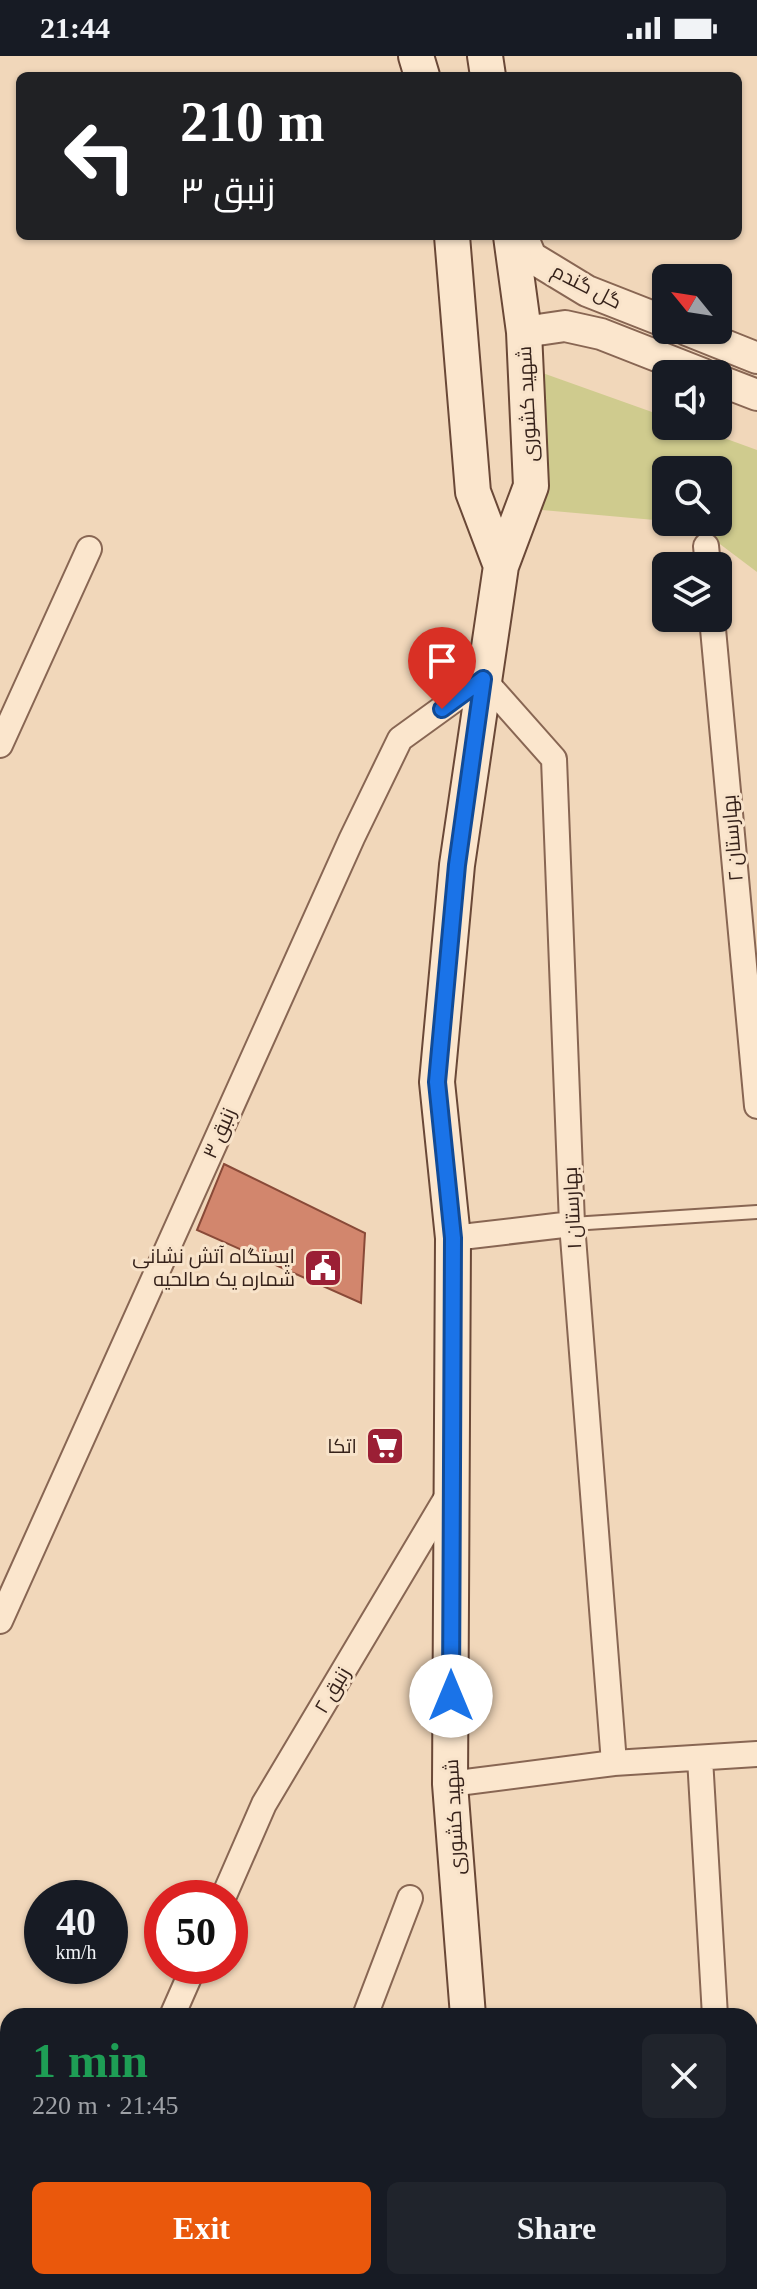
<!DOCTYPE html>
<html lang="en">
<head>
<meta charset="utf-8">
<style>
  body { margin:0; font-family:"Times New Roman",Cairo,serif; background:#20242c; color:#f1f3f6; height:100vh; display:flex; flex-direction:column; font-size:30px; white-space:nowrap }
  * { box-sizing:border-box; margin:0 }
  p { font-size:26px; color:#9ea1a6 }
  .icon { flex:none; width:44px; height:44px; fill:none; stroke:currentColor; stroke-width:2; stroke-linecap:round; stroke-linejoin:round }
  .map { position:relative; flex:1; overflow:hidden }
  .sheet { position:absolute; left:0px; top:1952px; width:758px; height:282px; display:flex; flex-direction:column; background:#171b24; border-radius:24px 24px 0 0; box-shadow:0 2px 6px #0004 }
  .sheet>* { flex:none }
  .top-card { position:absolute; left:16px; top:16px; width:726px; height:168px; border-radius:12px; box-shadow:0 2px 6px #0004; background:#202124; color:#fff; overflow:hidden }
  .needle { width:52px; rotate:300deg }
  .tools { position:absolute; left:652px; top:208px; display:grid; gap:16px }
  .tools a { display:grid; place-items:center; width:80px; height:80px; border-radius:12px; background:#171b24; box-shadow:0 2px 6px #0004; font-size:40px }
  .speed { position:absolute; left:24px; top:1824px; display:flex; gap:16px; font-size:40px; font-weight:700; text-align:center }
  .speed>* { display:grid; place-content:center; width:104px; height:104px; border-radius:50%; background:#171b24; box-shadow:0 2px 6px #0004; line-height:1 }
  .speed small { font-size:20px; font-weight:400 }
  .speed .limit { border:12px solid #d22; background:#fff; color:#111 }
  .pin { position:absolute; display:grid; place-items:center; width:68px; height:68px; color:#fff; margin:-82px -34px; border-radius:50% 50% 50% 0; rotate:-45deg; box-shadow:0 0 8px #0007 }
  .pin .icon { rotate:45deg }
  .me { position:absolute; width:88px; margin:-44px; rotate:0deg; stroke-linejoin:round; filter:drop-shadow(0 0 6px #0008) }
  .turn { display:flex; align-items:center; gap:28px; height:168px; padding:0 32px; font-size:36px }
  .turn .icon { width:104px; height:104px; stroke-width:2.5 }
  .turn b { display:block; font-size:56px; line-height:68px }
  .round { display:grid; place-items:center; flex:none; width:84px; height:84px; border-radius:12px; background:#20242c }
  .overview { display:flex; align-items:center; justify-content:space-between; height:136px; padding:0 32px }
  h1 { font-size:48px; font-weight:700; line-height:60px; color:#1e9e55 }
  .primary-button { display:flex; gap:16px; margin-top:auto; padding:16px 32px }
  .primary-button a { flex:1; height:92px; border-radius:12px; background:#ea580c; color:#fff; font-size:32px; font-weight:700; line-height:92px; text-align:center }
  .primary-button a+a { background:#20242c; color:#f1f3f6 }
  .status { display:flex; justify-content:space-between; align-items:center; height:56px; padding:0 40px; background:#171b24; direction:ltr }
  .status svg { height:22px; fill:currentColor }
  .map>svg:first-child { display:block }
</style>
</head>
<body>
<div class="status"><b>21:44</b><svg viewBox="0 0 49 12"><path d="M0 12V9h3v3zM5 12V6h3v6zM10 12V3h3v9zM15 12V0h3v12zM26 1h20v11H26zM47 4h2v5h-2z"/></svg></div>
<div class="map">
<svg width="757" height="2233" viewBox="0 0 757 2233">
  <rect width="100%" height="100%" fill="#f1d7ba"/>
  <!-- green -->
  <path fill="#cfcb8e" d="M537,315L666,361V370H691L757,394V516L692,467L681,466H718V414H666V465L542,454Z"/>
  <!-- building -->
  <path fill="#d2866d" stroke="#894a38" stroke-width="2" d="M224,1108L365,1177L361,1247L197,1174Z"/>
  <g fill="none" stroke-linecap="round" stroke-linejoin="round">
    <!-- service casing -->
    <g stroke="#886653" stroke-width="16">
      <path id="service" d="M572,1168L757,1156"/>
    </g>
    <!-- minor casing -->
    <g stroke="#886653" stroke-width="28">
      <path id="minor" d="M706,490L708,510
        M712,562L757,1050
        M0,689L89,493
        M453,1182L572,1168
        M0,1565L352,782L400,683L483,623L554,703L572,1168L614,1707
        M700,1702L715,1960
        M450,1728L614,1707L757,1698
        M223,1842L264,1748L450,1436
        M172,1960L194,1910
        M365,1960L410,1842
        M0,2049L8,2052
        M750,2098L757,2097
        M392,2226L406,2233
        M736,2226L737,2233
        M177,2233L181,2226"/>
    </g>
    <!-- tertiary casing -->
    <g stroke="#886653" stroke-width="34">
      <path id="tertiary" d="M522,180L531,201L587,235L666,266
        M687,274L757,302
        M524,276L565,270L601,278L703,318
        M718,324L757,339"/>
    </g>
    <!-- secondary casing -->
    <g stroke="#6a4837" stroke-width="38">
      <path id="secondary" d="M416,0L422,20
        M485,0L488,20
        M452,180L473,436L501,510L531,430L524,276L511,180
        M468,1960L450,1728L453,1182L437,1026L457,809L501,510
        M488,2226V2233"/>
    </g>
    <!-- service -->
    <use href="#service" stroke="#fbe6cd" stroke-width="12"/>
    <!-- minor -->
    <use href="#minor" stroke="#fbe6cd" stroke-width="24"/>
    <!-- tertiary -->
    <use href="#tertiary" stroke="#fbe6cd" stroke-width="30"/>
    <!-- secondary -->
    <use href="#secondary" stroke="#fbe6cd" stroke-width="34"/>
  </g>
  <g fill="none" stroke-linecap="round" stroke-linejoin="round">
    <!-- route casing -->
    <g stroke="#114b97" stroke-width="20">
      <path id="route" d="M442,653L483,623L457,809L437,1026L453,1182L451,1640"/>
    </g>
    <!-- route -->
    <use href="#route" stroke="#1a73e8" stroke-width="14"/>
  </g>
  <!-- icons -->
  <defs>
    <g id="civic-square" transform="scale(2)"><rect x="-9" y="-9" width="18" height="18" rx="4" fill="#9b1f35" stroke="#f8e3ca"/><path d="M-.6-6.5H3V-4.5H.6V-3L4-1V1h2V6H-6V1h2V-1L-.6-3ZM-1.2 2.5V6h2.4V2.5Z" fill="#fff"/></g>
    <g id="supermarket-square" transform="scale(2)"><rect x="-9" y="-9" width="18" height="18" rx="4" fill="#9b1f35" stroke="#f8e3ca"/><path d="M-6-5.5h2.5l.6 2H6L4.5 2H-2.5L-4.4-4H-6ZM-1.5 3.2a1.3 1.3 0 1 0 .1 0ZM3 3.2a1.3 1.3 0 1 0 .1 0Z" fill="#fff"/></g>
  </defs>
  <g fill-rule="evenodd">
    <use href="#civic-square" x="323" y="1212"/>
    <use href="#supermarket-square" x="385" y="1390"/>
  </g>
  <g text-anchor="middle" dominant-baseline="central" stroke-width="6" stroke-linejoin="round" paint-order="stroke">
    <!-- street labels -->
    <g font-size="20" fill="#36221a" stroke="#f8e3ca">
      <text transform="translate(587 230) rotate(27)">گل گندم</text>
      <text transform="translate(527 348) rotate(-93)">شهید کشوری</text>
      <text transform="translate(732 782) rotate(-95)">بهارستان ۲</text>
      <text transform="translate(219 1077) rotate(-66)">زنبق ۳</text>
      <text transform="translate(572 1152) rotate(-93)">بهارستان ۱</text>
      <text transform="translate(332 1634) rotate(-59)">زنبق ۲</text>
      <text transform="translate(454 1761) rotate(-93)">شهید کشوری</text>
    </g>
    <!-- poi labels -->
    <g font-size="20" fill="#36221a" stroke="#f8e3ca" text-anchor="end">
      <text x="295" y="1200">ایستگاه آتش نشانی<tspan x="295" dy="23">شماره یک صالحیه</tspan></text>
      <text x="357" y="1390">اتکا</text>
    </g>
  </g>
</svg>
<div class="tools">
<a><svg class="needle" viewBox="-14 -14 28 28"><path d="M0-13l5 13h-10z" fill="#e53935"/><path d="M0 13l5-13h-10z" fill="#9ea1a6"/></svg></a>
<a><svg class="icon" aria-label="sound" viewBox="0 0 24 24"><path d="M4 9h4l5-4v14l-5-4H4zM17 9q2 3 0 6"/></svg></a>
<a><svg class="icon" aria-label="search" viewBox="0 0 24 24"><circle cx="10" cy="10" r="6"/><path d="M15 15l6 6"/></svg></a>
<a><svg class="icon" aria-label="layers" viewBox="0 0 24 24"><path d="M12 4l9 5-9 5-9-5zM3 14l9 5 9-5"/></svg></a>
</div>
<div class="speed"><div>40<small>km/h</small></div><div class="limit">50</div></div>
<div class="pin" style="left:442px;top:653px;background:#d93025"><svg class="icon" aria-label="arrive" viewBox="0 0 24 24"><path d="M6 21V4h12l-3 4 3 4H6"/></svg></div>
<svg class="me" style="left:451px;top:1640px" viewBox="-20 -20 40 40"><circle r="19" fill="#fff"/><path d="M0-13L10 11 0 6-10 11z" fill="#1a73e8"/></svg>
<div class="top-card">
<div class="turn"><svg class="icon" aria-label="left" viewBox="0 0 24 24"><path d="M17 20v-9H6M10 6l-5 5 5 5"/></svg><div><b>210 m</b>زنبق ۳</div></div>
</div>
<section class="sheet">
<div class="overview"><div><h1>1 min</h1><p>220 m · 21:45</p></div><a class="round"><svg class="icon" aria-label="close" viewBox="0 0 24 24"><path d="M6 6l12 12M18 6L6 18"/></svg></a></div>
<div class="primary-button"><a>Exit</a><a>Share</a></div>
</section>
</div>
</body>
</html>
